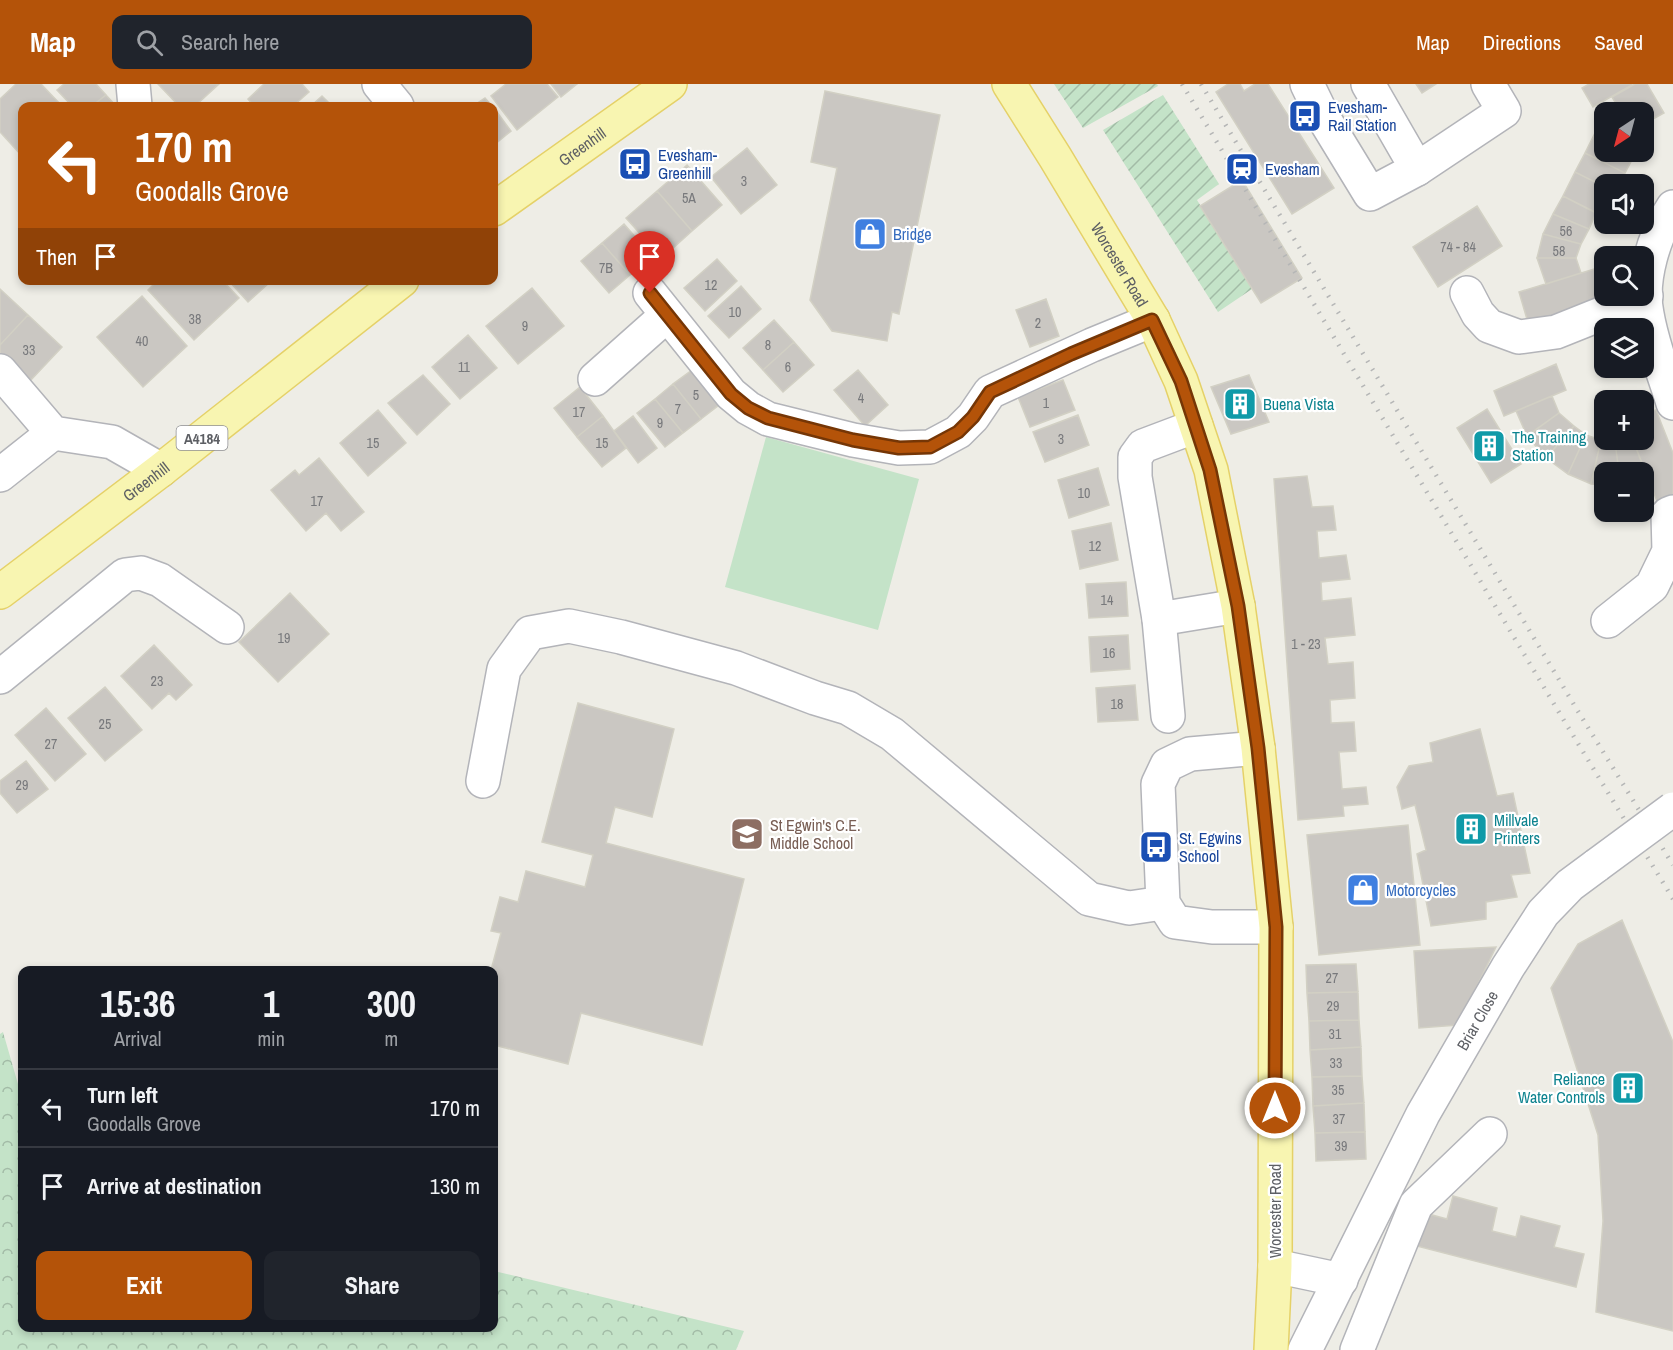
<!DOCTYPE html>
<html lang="en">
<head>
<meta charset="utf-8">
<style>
  body { margin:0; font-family:"Archivo Narrow",sans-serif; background:#20242c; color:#f1f3f6; height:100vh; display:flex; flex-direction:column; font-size:22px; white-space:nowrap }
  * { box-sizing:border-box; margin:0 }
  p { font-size:20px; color:#9ea1a6 }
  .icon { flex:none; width:33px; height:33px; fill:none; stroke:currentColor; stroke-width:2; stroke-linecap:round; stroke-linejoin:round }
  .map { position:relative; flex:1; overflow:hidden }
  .drawer { position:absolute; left:18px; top:882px; width:480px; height:366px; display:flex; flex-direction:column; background:#171b24; border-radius:12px; box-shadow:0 3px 9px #0003 }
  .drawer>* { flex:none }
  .banner { position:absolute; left:18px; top:18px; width:480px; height:183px; border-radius:12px; box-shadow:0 3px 9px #0003; background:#b45309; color:#fff; overflow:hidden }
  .needle { width:39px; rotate:216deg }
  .buttons { position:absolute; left:1594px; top:18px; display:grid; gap:12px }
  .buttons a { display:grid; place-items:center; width:60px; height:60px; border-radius:12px; background:#171b24; box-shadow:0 3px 9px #0003; font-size:30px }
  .pin { position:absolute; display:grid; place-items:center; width:51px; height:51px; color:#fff; margin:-62px -26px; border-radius:50% 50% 50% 0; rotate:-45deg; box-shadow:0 0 6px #0007 }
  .pin .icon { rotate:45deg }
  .me { position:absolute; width:66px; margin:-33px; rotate:0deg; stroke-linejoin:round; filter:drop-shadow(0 0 4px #0008) }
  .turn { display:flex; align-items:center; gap:21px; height:126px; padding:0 18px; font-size:27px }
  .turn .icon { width:78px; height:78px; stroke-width:2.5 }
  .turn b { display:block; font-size:42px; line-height:51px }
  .then { display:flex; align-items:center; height:57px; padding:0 18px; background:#0003; gap:12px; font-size:22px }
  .eta { display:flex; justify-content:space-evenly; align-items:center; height:102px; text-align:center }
  .eta b { font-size:36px; font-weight:700; line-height:42px }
  .cta { display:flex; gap:12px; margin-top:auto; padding:12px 18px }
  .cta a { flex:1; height:69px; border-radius:12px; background:#b45309; color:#fff; font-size:24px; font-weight:700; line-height:69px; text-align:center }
  .cta a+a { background:#20242c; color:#f1f3f6 }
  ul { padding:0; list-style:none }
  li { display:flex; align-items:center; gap:18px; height:78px; padding:0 18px; border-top:2px solid #363941 }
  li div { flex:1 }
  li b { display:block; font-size:22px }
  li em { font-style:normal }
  header { display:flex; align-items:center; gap:36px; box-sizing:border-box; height:84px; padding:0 30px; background:#b45309; color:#fff }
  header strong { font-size:28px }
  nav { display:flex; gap:33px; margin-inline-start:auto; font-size:21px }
  .search { width:420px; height:54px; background:#20242c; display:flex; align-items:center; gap:15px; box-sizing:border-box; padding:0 21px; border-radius:12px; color:#9ea1a6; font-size:22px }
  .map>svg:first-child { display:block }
</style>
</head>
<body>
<header>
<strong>Map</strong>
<div class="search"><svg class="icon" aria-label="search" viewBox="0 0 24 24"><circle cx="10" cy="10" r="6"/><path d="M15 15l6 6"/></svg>Search here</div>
<nav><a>Map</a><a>Directions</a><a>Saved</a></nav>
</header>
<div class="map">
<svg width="1673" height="1266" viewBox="0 0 1673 1266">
  <defs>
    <pattern id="forest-crowns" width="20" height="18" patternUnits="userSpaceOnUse" patternTransform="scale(1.5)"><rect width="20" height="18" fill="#c4e3c8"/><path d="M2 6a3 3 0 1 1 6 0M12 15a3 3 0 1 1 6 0" fill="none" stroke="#a2bba6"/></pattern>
    <pattern id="garden-furrows" width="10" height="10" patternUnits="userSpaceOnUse" patternTransform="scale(1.5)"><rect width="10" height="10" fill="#c4e3c8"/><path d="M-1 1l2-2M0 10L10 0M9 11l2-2" fill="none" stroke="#a2bba6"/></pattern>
  </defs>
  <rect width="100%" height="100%" fill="#eeede6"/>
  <!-- forest -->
  <path fill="url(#forest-crowns)" d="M3,948L22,1014V1244H494V1187L744,1247L736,1266H0V950Z"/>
  <!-- garden -->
  <path fill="url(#garden-furrows)" d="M1054,0H1157L1158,2L1083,44Z
    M1163,11L1219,100L1197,116L1252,205L1218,228L1103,46Z"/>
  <!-- pitch -->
  <path fill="#c4e3c8" d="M766,353L919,395L878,546L725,503Z"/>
  <!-- building -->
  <path fill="#cac7c2" stroke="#d2d0c4" stroke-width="1.5" d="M16,0H41L62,22H22V72L0,48V15Z
    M64,0H96L106,11L92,22H72L57,6Z
    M158,0H219L195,22H179Z
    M264,0H302L309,8L293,22H254L248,15Z
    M506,0H547L558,13L517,46L491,12Z
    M551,0H577L561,13Z
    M1228,0H1240L1244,7L1255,0H1268L1334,104L1292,130L1216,8Z
    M1416,0H1436L1422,9Z
    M1589,0H1631L1632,1L1593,23L1582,4Z
    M1635,0H1647L1664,29L1644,40V28H1621L1612,13Z
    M825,7L940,31L899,230L892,228L887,257L832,247L810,216L837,84L811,78Z
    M106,11L116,22H92Z
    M322,12L332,22H311Z
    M485,14L492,22H473Z
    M494,24L511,47L494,61Z
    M1595,49L1605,54V68H1631L1635,70L1625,89L1585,69Z
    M747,64L777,101L741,130L711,93Z
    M1585,69L1625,89L1619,100H1605V103L1575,88Z
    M687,81L722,121L692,147L657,107Z
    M1575,88L1605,103V133L1563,112Z
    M1242,96L1302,194L1261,219L1200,122Z
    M657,107L692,147L662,174L626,134Z
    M1563,112L1596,129L1589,145L1553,130Z
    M1477,122L1502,162L1438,203L1413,163Z
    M1553,130L1589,145L1581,160L1543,150Z
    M624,140L652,172L630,191L602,159Z
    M1543,150L1581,160L1576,174H1537Z
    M602,159L630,191L609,209L581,177Z
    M1537,174H1576L1581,189L1546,200Z
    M717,175L737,197L705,227L684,204Z
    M1601,183L1605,196V212L1529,242L1519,208Z
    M158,196H222L239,214L194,256L148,206Z
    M228,196H269L270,198L248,218Z
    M741,202L761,225L729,254L708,232Z
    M532,204L564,242L518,280L486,242Z
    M0,205L28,231L0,261Z
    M142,212L187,262L143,303L97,253Z
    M1046,215L1059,252L1030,263L1016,226Z
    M28,231L62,263L30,297L0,269V261Z
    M774,236L794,258L763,286L743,264Z
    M468,251L497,284L460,315L432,283Z
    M794,258L814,281L783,308L763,286Z
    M1556,280L1566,306L1504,332L1494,307Z
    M692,286L719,321L701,335L673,300Z
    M858,286L888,321L865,342L834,306Z
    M423,291L450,320L417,351L388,319Z
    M1249,291L1269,338L1231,350L1211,303Z
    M1063,296L1075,326L1030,343L1018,313Z
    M673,300L701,335L683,349L655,315Z
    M580,303L603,332L577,353L554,324Z
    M1552,312L1559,329L1527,352L1516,327Z
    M655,315L683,349L665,363L637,329Z
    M1487,325L1521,380L1491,399L1457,344Z
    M378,326L406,359L368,392L340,359Z
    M1656,326L1673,369V411L1657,417L1633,356H1644V330Z
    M1559,329L1574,342L1546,374L1527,352Z
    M1078,331L1089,361L1045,378L1033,348Z
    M603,332L626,364L602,383L577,353Z
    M633,332L657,364L638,379L614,347Z
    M1574,342L1586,351L1568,390L1546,374Z
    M1586,351L1601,356L1591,400L1568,390Z
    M1601,356L1615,358L1619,388H1605V401L1591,400Z
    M1626,356H1633L1647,393L1644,394V388H1619L1615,358Z
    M319,374L364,428L341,447L326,429L306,447L271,406L295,386L299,391Z
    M1098,384L1109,421L1069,434L1058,396Z
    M1307,392L1312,423L1333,422L1336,446L1317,447L1319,474L1346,471L1350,495L1321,498L1322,517L1351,514L1355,551L1325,554L1328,580L1353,578L1355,614L1330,616L1331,639L1354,638L1356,667L1339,668L1342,705L1366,703L1368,720L1343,722L1344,732L1298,736L1274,395Z
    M1111,439L1118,476L1080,485L1072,447Z
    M1126,498L1128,532L1089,534L1086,500Z
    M290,509L329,550L278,598L239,558Z
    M1128,551L1130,585L1091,588L1089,553Z
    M154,561L192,601L176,616L169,609L152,625L121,592Z
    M1135,601L1138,636L1098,638L1096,604Z
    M105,603L142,646L105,677L68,634Z
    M578,619L674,645L652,733L615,723L606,759L744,795L702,961L581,929L568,980L494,961V886H491L501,849L491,847L500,813L518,818L526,787L585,803L593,771L542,758Z
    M46,624L86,670L55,697L15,651Z
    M1480,645L1497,712L1513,709L1530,789L1511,791L1517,813L1486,818V835L1431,842L1417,770L1426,766L1415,721L1402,725L1397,703L1409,682L1433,678L1430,659Z
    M26,677L48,705L17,729L0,709V697Z
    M1408,741L1420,861L1319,871L1307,751Z
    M1622,836L1673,958V1247L1596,1228L1603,1137L1598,1051L1551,904L1578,860Z
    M1496,863L1458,941L1419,944L1414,867Z
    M1356,880L1358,908L1307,909L1306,881Z
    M1358,908L1359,936L1309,937L1307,909Z
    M1359,936L1361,963L1310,966L1309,937Z
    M1361,963L1362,992L1312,993L1310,966Z
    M1362,992L1364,1019L1313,1022L1312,993Z
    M1364,1019L1365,1048L1315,1049L1313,1022Z
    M1365,1048L1366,1075L1316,1077L1315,1049Z
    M1453,1112L1497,1124L1492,1147L1516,1153L1521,1132L1560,1142L1554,1163L1584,1170L1576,1203L1413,1161L1421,1128L1447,1135Z"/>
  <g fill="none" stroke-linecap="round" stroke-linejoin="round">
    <!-- minor casing -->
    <g stroke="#b3b4b9" stroke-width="36">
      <g id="minor">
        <path d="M133,0L135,22"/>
        <path d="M379,0L397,22"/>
        <path d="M1307,0L1323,33L1370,110L1417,85L1368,0"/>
        <path d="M1417,85L1504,27L1488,0"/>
        <path d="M1673,123C1654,151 1640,196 1647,230C1652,260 1664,290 1673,319"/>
        <path d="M650,209L731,310L748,324L768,335L853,356L899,364L930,363L958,348L973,333L990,308L1092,261L1153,236"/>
        <path d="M1467,209L1478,230L1489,242L1519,253L1556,248L1646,212"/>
        <path d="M0,287L53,349L112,358L161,386"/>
        <path d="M595,295L667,231"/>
        <path d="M0,391L53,349"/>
        <path d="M1159,535L1238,522"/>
        <path d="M1608,537L1652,502L1669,467L1668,430L1673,428"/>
        <path d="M0,593L125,491L141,489L160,496L227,543"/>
        <path d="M1168,632L1159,535L1135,393V373L1143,362L1196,342"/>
        <path d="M1258,664L1190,670L1167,681L1158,700L1163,819L1175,838L1212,843H1276"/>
        <path d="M483,697L504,585L530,549L569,542L621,553L736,584L815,614L848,624L892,650L1089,815L1129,824L1163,819"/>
        <path d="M1275,1182L1341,1196"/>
        <path id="s1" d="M1305,1266L1423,1030L1508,883L1543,829L1570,801L1597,781"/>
        <path d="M1357,1266L1416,1121L1490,1050"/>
      </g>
    </g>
    <!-- major casing -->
    <g stroke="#e5d168" stroke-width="36">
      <g id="major">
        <path id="s2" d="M1009,0L1055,73L1153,236L1181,297L1211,386L1238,522L1258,664L1276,843L1275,1182L1271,1266"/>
        <path id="s3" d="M494,125L670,0"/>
        <path id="s4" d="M0,508L161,386L402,196"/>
      </g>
    </g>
    <!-- minor -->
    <use href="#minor" stroke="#fff" stroke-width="33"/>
    <!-- major -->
    <use href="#major" stroke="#f8f5b1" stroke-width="33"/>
    <!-- rail -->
    <path stroke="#b5b6b6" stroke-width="4.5" stroke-dasharray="1.5 8" stroke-linecap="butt" d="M1182,0L1560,630L1673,815
      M1201,0L1576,624L1673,781"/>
    <!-- minor-bridge casing -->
    <g stroke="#b3b4b9" stroke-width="36" stroke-linecap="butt">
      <path id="minor-bridge" d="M1597,781L1673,725"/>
    </g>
    <!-- minor-bridge -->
    <use href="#minor-bridge" stroke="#fff" stroke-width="33"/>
  </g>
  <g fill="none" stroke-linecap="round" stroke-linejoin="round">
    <!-- route casing -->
    <g stroke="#753606" stroke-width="15">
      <path id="route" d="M650,209L731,310L748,324L768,334L853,356L899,364L930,363L958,348L973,333L990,308L1071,270L1152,236L1181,297L1210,386L1238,522L1258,664L1276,843L1275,1024"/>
    </g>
    <!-- route -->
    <use href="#route" stroke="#b45309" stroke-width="10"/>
  </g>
  <!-- icons -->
  <defs>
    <g id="bus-square" transform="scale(1.725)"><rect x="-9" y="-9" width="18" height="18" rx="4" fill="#1a4fb4" stroke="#fff"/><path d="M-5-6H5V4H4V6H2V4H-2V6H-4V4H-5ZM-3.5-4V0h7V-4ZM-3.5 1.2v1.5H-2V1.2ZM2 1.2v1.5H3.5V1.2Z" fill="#fff"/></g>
    <g id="station-square" transform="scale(1.725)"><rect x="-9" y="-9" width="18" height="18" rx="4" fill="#1a4fb4" stroke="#fff"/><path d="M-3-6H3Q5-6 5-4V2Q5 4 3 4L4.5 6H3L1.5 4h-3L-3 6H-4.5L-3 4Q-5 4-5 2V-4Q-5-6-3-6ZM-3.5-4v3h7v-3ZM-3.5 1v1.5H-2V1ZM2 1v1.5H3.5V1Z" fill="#fff"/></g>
    <g id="shop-square" transform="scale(1.725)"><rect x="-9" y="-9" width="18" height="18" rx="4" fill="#3f7fe0" stroke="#fff"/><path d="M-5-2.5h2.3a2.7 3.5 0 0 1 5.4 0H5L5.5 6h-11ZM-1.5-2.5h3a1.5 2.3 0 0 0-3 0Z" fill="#fff"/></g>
    <g id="building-square" transform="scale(1.725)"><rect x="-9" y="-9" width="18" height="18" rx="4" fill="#0f9aa8" stroke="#fff"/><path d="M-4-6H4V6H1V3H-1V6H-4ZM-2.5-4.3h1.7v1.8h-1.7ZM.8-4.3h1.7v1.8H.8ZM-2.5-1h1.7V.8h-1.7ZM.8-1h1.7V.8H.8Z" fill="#fff"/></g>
    <g id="school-square" transform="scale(1.725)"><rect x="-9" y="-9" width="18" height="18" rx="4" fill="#8d6e63" stroke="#fff"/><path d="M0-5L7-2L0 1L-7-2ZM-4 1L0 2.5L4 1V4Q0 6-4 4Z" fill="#fff"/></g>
  </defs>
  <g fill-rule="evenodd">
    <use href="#bus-square" x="1305" y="32"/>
    <use href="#bus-square" x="635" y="80"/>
    <use href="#station-square" x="1242" y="85"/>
    <use href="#shop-square" x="870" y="150"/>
    <use href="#building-square" x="1240" y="320"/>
    <use href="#building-square" x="1489" y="362"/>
    <use href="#building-square" x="1471" y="745"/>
    <use href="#school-square" x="747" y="750"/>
    <use href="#bus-square" x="1156" y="763"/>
    <use href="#shop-square" x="1363" y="806"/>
    <use href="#building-square" x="1628" y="1004"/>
  </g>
  <g text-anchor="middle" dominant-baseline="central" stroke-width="4.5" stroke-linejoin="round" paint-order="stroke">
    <!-- number labels -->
    <g font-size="14" fill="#78797c">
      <text x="744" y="97">3</text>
      <text x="689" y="114">5A</text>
      <text x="1566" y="147">56</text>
      <text x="1458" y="163">74 - 84</text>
      <text x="1559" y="167">58</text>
      <text x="606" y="184">7B</text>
      <text x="711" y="201">12</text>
      <text x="735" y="228">10</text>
      <text x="195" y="235">38</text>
      <text x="1038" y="239">2</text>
      <text x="525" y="242">9</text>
      <text x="142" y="257">40</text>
      <text x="768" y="261">8</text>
      <text x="29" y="266">33</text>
      <text x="464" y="283">11</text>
      <text x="788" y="283">6</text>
      <text x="696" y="311">5</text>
      <text x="861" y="314">4</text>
      <text x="1046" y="319">1</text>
      <text x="678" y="325">7</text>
      <text x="579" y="328">17</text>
      <text x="660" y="339">9</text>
      <text x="1061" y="355">3</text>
      <text x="373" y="359">15</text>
      <text x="602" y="359">15</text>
      <text x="1084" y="409">10</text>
      <text x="317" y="417">17</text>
      <text x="1095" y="462">12</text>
      <text x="1107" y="516">14</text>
      <text x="284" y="554">19</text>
      <text x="1306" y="560">1 - 23</text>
      <text x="1109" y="569">16</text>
      <text x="157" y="597">23</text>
      <text x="1117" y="620">18</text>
      <text x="105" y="640">25</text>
      <text x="51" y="660">27</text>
      <text x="22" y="701">29</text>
      <text x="1332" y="894">27</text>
      <text x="1333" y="922">29</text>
      <text x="1335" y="950">31</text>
      <text x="1336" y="979">33</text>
      <text x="1338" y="1006">35</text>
      <text x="1339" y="1035">37</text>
      <text x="1341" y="1062">39</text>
    </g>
    <!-- shield labels -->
    <rect fill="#fff" stroke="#8e8f92" stroke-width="1.5" x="176.5" y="342" width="51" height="24" rx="4.5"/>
    <g font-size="15" font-weight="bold" fill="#5d5f64">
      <text x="202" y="354">A4184</text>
    </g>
    <!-- transit labels -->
    <g font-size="16" fill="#164399" stroke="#fff" text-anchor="start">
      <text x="1328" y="23">Evesham-<tspan x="1328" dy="18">Rail Station</tspan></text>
      <text x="658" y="71">Evesham-<tspan x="658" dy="18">Greenhill</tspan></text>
      <text x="1265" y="85">Evesham</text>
      <text x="1179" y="754">St. Egwins<tspan x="1179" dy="18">School</tspan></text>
    </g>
    <!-- street labels -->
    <g font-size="16" fill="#5d5f64" stroke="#fff">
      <text stroke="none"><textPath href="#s3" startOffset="108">Greenhill</textPath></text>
      <text stroke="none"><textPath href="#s2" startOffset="212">Worcester Road</textPath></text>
      <text stroke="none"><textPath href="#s4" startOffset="183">Greenhill</textPath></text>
      <text stroke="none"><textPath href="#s1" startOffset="372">Briar Close</textPath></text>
      <text transform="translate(1275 1127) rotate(-90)">Worcester Road</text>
    </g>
    <!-- shop labels -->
    <g font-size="16" fill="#366cbe" stroke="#fff" text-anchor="start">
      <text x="893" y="150">Bridge</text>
      <text x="1386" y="806">Motorcycles</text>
    </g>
    <!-- culture labels -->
    <g font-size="16" fill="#0d838f" stroke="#fff" text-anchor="start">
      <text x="1263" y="320">Buena Vista</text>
      <text x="1512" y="353">The Training<tspan x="1512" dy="18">Station</tspan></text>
      <text x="1494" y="736">Millvale<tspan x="1494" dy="18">Printers</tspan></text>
      <text x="1605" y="995" text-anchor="end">Reliance<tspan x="1605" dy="18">Water Controls</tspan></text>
    </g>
    <!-- education labels -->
    <g font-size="16" fill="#785e54" stroke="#fff" text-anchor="start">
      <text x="770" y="741">St Egwin's C.E.<tspan x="770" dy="18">Middle School</tspan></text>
    </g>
  </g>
</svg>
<div class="buttons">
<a><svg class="needle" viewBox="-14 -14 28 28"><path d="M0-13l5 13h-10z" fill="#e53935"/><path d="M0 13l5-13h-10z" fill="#9ea1a6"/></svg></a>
<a><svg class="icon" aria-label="sound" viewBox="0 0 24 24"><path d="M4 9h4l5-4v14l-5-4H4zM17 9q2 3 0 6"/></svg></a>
<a><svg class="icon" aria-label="search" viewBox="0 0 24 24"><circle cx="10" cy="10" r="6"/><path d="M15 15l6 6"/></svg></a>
<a><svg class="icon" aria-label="layers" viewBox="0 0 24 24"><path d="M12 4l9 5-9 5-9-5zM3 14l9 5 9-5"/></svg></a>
<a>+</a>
<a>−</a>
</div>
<div class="pin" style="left:650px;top:209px;background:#d93025"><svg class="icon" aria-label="arrive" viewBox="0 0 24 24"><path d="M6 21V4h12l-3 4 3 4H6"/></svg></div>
<svg class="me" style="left:1275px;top:1024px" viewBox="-20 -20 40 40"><circle r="17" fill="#b45309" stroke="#fff" stroke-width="3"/><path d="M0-11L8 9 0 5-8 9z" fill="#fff"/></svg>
<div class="banner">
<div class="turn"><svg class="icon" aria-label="left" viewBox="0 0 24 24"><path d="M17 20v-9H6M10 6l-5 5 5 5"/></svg><div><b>170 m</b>Goodalls Grove</div></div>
<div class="then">Then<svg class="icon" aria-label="arrive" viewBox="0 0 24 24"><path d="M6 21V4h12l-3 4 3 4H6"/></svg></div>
</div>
<section class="drawer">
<div class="eta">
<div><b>15:36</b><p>Arrival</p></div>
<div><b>1</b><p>min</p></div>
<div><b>300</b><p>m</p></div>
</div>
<ul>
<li><svg class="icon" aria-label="left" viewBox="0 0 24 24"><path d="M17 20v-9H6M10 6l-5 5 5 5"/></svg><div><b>Turn left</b><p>Goodalls Grove</p></div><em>170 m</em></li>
<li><svg class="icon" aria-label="arrive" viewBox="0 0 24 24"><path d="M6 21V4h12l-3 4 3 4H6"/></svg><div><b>Arrive at destination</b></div><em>130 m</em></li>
</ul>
<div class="cta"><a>Exit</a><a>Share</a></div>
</section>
</div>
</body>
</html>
